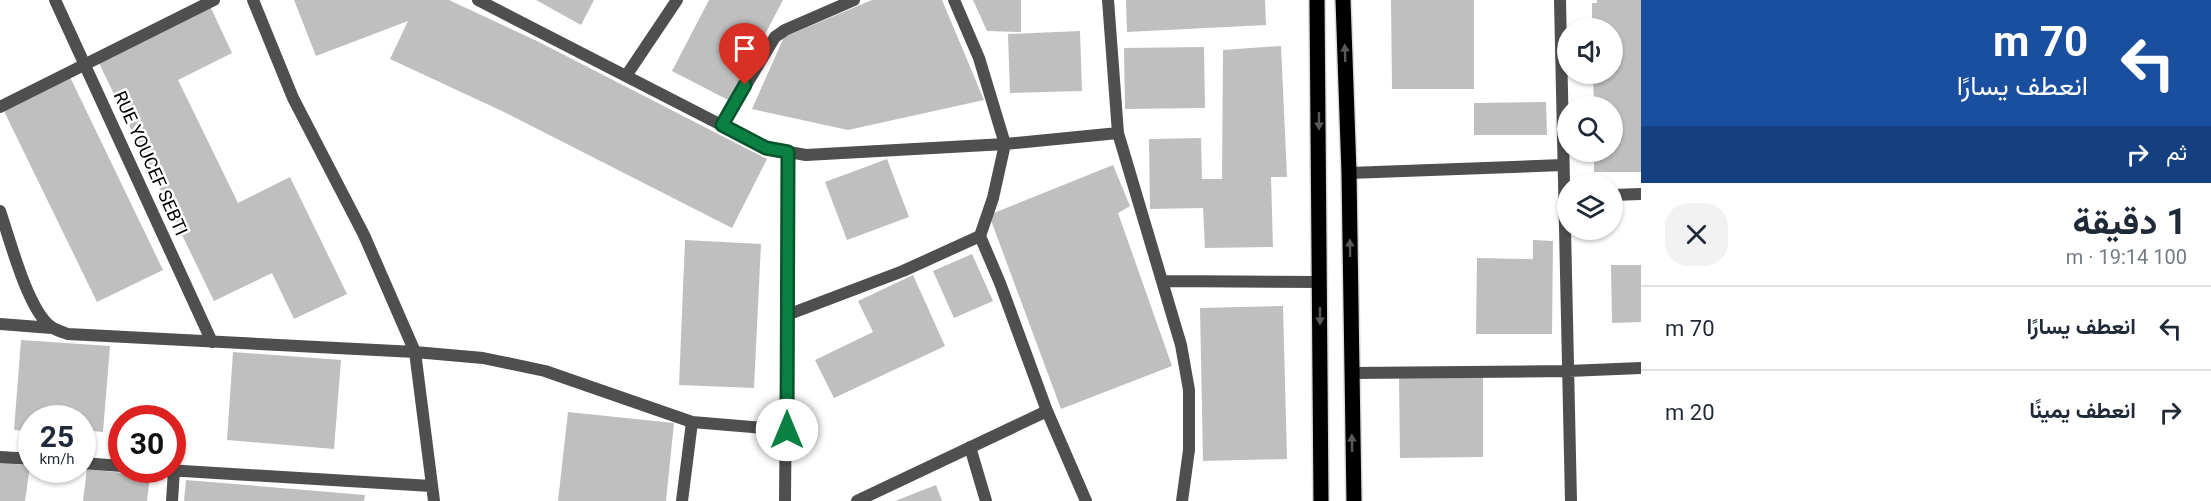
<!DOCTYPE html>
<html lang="ar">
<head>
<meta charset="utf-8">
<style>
  body { margin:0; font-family:Roboto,Vazirmatn,sans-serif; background:#f2f2f3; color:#1f2937; direction:rtl; height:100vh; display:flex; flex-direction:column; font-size:22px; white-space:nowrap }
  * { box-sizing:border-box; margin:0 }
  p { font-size:20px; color:#747a83 }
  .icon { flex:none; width:33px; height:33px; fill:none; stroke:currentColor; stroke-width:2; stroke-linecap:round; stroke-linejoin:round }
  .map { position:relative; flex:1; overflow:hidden; direction:ltr }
  .details { display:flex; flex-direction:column; background:#fff; width:570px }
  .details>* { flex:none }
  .top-card { background:#1a4fa0; color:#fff; overflow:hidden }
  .tools { position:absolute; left:1557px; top:18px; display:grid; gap:12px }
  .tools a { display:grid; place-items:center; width:66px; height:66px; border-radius:50%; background:#fff; box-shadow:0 2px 4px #0004; font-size:30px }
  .speed { position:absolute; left:18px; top:405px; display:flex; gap:12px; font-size:30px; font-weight:700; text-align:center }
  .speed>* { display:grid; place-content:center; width:78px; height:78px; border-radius:50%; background:#fff; box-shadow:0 2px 4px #0004; line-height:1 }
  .speed small { font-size:15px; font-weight:400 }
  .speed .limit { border:9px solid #d22; background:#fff; color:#111 }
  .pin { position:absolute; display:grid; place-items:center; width:51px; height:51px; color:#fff; margin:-62px -26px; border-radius:50% 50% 50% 0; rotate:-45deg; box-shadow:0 0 6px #0007 }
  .pin .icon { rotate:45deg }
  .me { position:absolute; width:66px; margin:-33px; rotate:0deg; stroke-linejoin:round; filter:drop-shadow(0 0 4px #0008) }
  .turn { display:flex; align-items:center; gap:21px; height:126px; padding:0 24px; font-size:27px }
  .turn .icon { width:78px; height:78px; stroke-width:2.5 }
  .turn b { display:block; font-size:42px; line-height:51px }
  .then { display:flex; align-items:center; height:57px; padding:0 24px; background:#0003; gap:12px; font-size:22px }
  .round { display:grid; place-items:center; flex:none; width:63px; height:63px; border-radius:24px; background:#f2f2f3 }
  .headline { display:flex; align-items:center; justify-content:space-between; height:102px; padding:0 24px }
  h1 { font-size:36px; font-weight:700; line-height:45px }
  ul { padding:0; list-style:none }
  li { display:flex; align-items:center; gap:18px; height:84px; padding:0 24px; border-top:2px solid #e0e1e3 }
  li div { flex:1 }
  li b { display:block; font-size:22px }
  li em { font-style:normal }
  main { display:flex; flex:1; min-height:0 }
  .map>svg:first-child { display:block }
</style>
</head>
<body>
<main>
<section class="details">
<div class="top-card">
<div class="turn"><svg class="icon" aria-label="left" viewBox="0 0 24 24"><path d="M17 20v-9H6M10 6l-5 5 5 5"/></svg><div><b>70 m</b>انعطف يسارًا</div></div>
<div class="then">ثم<svg class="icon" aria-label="right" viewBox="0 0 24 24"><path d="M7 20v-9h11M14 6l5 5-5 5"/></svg></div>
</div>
<div class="headline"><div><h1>1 دقيقة</h1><p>100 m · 19:14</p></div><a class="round"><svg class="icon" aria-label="close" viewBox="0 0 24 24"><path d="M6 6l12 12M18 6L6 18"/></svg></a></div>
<ul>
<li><svg class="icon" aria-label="left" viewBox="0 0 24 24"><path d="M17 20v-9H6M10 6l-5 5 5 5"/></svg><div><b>انعطف يسارًا</b></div><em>70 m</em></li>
<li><svg class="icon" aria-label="right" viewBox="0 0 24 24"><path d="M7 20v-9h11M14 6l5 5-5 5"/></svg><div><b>انعطف يمينًا</b></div><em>20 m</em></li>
</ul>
</section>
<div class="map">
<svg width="1641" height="501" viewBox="0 0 1641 501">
  <rect width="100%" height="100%" fill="#fff"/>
  <!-- building -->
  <path fill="#bfbfbf" d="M294,0H449L537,41L767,159L732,228L504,112L390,59L408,21L316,56Z
    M536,0H594L581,25Z
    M709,0H783L730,101L672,71Z
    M872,0H942L984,100L848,130L752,109L784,37Z
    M973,0H1021V32L987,31Z
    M1126,0H1265L1266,25L1127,32Z
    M1391,0H1474V89H1392Z
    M1597,0H1641V172H1594V152H1612V106H1594L1593,74H1612V28H1598L1597,19L1592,18V3H1597Z
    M209,4L232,53L178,80L201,127L238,203L290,177L347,294L294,319L272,273L214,301L97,59Z
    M1080,31L1082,91L1010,93L1008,34Z
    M1281,46L1287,177H1271L1273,247L1205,248L1203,208L1150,209L1149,139L1201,138L1202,179H1222L1223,50Z
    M1204,47L1205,108L1125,109L1124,48Z
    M69,75L163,270L97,302L2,107Z
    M1546,102L1547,135H1474V103Z
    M887,159L909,217L847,240L825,182Z
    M1113,165L1130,206L1118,213L1172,366L1061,409L989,215Z
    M685,240L761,244L754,388L679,385Z
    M1533,240L1553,241L1552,334H1476L1477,258L1533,259Z
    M972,254L993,301L954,318L933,271Z
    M1611,265H1641V322L1612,323Z
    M913,275L945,346L834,398L815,360L873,332L858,301Z
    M1283,306L1287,459L1203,461L1200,308Z
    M21,340L110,346L103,432L82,430V418H32V431L14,430Z
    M233,352L341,360L334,449L227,440Z
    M1483,377V457L1400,458L1399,378Z
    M568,412L674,423L666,501H558Z
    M0,462L30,466L25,501H0Z
    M87,469L150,476L147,501H83Z
    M186,480L365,495L364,501H184Z
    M936,485L942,501H895Z"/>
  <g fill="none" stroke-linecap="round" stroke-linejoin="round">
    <!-- primary casing -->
    <g stroke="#dbdbdb" stroke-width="18">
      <path id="primary" d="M1317,0L1321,501
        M1343,0L1349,173L1354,501"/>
    </g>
    <!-- street -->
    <path stroke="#4f4f4f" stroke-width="12" d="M55,0L212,342
      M253,0L293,98L364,235L415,352L434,501
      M478,0L766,148L806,155L1005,144L1118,133
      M1108,0L1118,133L1181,345L1189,390V450L1182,501
      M1560,0L1571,501
      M626,76L677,0
      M0,107L214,0
      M722,125L775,37L785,30L854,0
      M1349,173L1563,165
      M1612,195L1641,194
      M0,211C10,240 27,307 50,326C55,330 62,332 68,334L415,352L483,358L545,371L692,422L787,430
      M980,236L1000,283L1047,411L1086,501
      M1163,281L1320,282
      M787,315L903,271L980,236L993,198L1005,144L979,58L954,0
      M0,324L52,328
      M1351,373L1568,371L1641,368
      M970,447L986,501
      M0,457L32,459
      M82,463L122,466
      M167,470L431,486
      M172,501L174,470
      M682,501L692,422
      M785,501L788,152
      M857,501L1047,411"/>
    <!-- primary -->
    <use href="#primary" stroke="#000" stroke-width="15"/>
  </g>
  <!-- one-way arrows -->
  <defs><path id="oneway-solid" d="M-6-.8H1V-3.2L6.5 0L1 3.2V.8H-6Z" transform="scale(1.5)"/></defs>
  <g fill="#595959">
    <use href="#oneway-solid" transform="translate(1345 53) rotate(-92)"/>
    <use href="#oneway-solid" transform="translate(1319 121) rotate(90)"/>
    <use href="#oneway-solid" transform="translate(1350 248) rotate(-91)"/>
    <use href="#oneway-solid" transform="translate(1320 316) rotate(90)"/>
    <use href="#oneway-solid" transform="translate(1352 443) rotate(-91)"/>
  </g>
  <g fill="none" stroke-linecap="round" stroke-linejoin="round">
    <!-- route casing -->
    <g stroke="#07532c" stroke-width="15">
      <path id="route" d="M745,85L722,125L766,148L788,152L787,430"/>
    </g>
    <!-- route -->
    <use href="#route" stroke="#0b8043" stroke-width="10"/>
  </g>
  <g text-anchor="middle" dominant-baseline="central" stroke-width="5" stroke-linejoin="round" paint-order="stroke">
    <!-- street labels -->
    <g font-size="18" fill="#000" stroke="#fff">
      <text transform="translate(151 163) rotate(66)">RUE YOUCEF SEBTI</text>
    </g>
  </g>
</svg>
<div class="tools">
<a><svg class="icon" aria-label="sound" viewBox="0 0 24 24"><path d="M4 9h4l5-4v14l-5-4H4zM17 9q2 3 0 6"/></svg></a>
<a><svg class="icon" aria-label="search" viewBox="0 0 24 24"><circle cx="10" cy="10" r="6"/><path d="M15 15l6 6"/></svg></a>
<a><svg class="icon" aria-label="layers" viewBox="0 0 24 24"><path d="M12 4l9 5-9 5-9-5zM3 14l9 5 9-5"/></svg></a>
</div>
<div class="speed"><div>25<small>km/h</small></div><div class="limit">30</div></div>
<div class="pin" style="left:745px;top:85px;background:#d93025"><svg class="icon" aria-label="arrive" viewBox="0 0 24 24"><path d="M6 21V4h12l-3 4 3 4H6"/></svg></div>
<svg class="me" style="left:787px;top:430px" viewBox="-20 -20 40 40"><circle r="19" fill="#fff"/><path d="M0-13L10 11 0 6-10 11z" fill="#0b8043"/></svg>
</div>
</main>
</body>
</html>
